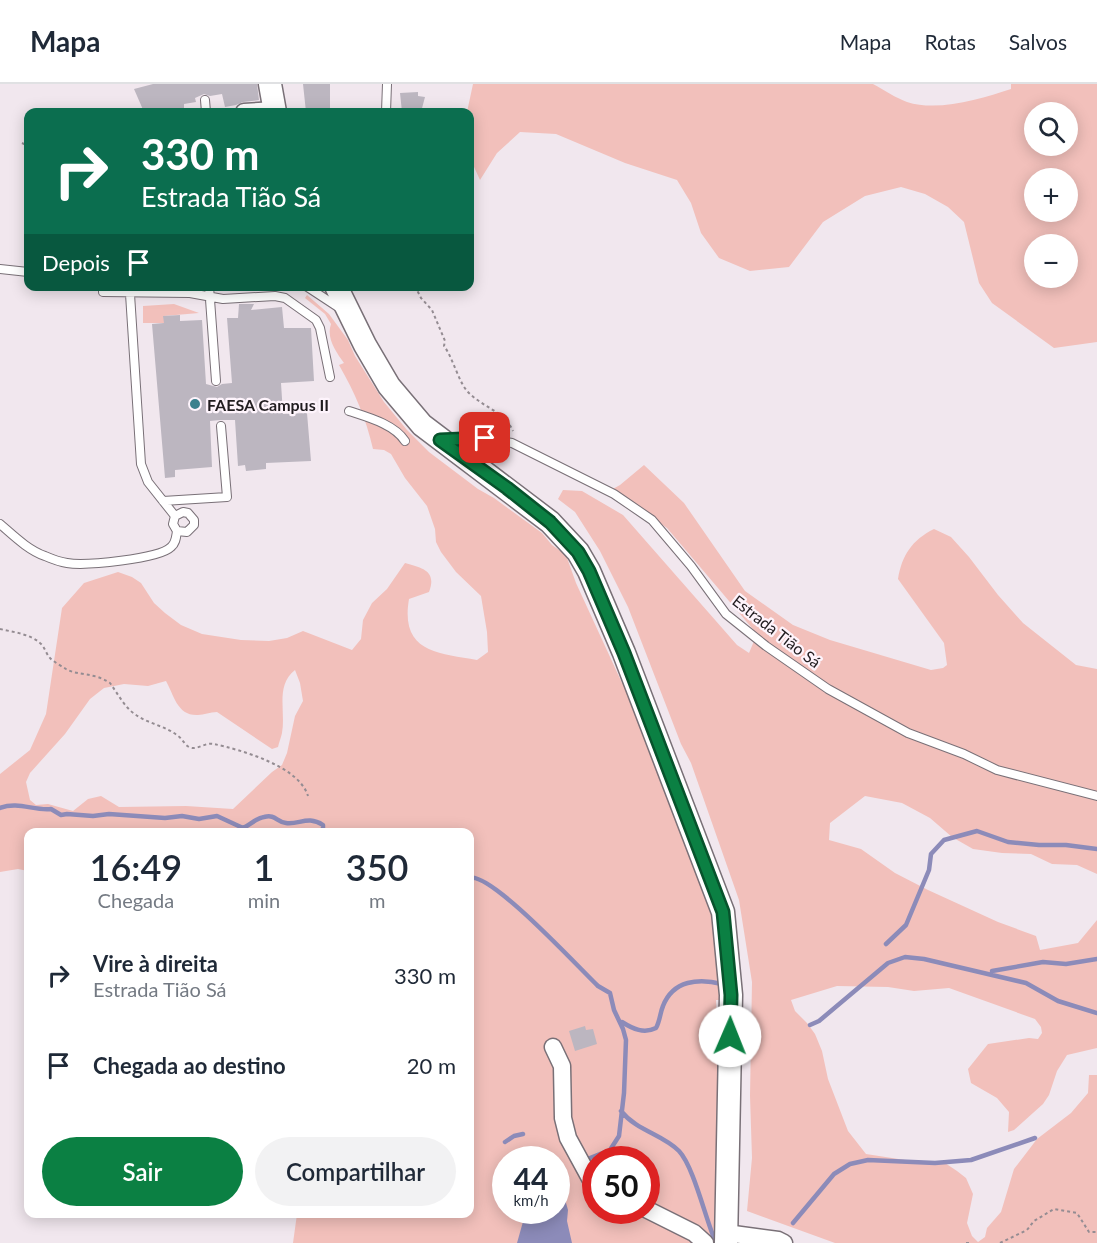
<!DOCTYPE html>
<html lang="pt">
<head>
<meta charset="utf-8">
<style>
  body { margin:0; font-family:Lato,sans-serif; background:#f2f2f3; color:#1f2937; height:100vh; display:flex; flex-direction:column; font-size:22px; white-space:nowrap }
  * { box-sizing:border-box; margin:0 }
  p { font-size:20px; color:#747a83 }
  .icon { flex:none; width:33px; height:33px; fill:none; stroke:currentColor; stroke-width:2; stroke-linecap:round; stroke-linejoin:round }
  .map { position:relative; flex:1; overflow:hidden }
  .panel { position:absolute; left:24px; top:744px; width:450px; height:390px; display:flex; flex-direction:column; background:#fff; border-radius:12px; box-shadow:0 3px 15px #0003 }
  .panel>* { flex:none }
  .guide { position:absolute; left:24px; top:24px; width:450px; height:183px; border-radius:12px; box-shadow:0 3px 15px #0003; background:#0b6e4f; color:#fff; overflow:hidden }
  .buttons { position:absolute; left:1024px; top:18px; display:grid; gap:12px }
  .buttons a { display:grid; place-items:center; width:54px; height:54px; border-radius:50%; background:#fff; box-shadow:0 3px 15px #0003; font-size:30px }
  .speed { position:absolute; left:492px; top:1062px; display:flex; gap:12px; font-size:30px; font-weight:700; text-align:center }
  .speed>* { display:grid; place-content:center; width:78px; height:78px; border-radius:50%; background:#fff; box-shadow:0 3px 15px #0003; line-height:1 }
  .speed small { font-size:15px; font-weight:400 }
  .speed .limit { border:9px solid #d22; background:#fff; color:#111 }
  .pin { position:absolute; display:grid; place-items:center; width:51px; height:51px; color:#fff; margin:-26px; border-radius:12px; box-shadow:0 3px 9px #0006 }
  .me { position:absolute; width:66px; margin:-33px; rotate:1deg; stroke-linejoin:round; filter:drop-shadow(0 0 4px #0008) }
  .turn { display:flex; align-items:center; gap:21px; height:126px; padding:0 18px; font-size:27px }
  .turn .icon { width:78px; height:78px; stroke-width:2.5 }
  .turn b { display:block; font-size:42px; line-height:51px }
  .then { display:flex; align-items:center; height:57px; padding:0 18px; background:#0003; gap:12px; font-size:22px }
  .eta { display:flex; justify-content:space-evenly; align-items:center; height:102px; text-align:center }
  .eta b { font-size:36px; font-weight:600; line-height:42px }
  .primary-button { display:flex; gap:12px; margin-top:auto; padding:12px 18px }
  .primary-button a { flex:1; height:69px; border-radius:36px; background:#0b8043; color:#fff; font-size:24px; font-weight:600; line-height:69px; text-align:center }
  .primary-button a+a { background:#f2f2f3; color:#1f2937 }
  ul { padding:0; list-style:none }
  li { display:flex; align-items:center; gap:18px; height:90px; padding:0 18px }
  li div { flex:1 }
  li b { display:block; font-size:22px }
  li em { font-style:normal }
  header { display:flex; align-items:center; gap:36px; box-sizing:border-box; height:84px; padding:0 30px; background:#fff; border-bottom:2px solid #e0e1e3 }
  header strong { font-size:28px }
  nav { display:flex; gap:33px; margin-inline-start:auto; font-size:21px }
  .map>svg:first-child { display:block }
</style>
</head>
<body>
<header>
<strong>Mapa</strong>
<nav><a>Mapa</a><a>Rotas</a><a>Salvos</a></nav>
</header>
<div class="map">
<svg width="1097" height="1159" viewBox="0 0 1097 1159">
  <rect width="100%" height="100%" fill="#f1e7ee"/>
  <!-- green -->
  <path fill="#f2c0bb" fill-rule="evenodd" d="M473,0H873C884,6 896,14 907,18C938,28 981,15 1011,5V0H1097V258L1054,264L992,219L979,199L964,138L948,123L925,110L901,103L865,112L823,138L789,183L750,187L719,174L701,149L691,119L677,96L625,79L556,50L520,48L497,69L480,96L470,74V28H467ZM1068,28V62H1035V28ZM1068,94V128H1035V94ZM1068,160V194H1035V160Z
    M307,211L329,230L348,256L355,272L384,318L407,346L429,368L478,405L494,414L542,449L552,461L566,471L576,499L622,599L627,598L698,787L720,861L719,916H716L718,962L715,1159H293L297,1130H470V748H28V787L18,785L0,788V690L30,666L46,630L62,524L84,499L118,488L132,493L141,499L154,519L165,529L181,541L202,550L241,556L269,557L287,554L303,547L352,566L361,555L363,536L372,519L387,505L405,479C423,484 437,487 429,508L409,515C400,568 437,569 477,576L488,568L487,548L481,512L456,488L441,468L436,458L435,445L427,422L405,394L391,370L384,366L373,365C366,334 355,309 339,281L344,279C336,268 326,254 331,240L325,230L305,214ZM295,586L300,599L303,617L295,632L287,669L282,681L272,688L233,725L186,722L119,723L101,712L88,715L73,727L48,720L36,721L30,716L26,698L30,689L65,650L90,615L104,604L124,600L148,602L166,597C174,611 177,632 198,631C204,631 210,628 217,628L272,665L278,663C279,658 281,654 282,649C286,627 275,602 295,586ZM506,1076H556V1126H506ZM596,1076H646V1126H596Z
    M174,220L199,229L164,232V239H143V222Z
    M644,381L684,419L745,507L793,541L830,556L931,586L943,584L947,581L944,559L898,495C902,471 912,456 934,445L951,453L969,473L998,511L1023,539L1076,581L1097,585V790L1077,781L1052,780L1031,770L1002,769L973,765L952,753L930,734L902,719L865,712L830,739L829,756L861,765L895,789L928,806L998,838L1036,852L1040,866L1078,859L1097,836V964L1067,971L1057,987L1049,1011L1043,1020L1014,1046L1008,1048L1009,1028L997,1014L971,999L968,985L988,960L1029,954L1038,955L1042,949L1041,943L1035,935L949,904L914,907L888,903L837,902L791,916L795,927L807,939L815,950L822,967L828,995L848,1047L866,1070L905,1076L945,1079L957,1087L966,1094L973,1110L967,1139L972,1152L978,1158L985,1153L987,1144L1001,1128L1014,1085L1037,1055L1071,1029L1088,1009L1089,991H1097V1159H835L747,1127L752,1074L750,1012L752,898L739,816L691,679L681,660L628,523L600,467L575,428L558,415L563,406L582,407L623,431L737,561L749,569L757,550L667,444L611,406L620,401Z"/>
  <!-- water -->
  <path fill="#8c8bb9" d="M557,1092L560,1098L568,1126L567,1137L572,1159H517L526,1127L556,1126Z"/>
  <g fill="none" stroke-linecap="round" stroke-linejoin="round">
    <!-- stream -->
    <path stroke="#8c8bb9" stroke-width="4.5" d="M0,724C18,717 34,727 51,725L61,731L67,730L93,732L109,730L165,734L182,732L199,735L217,732L243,744C250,741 256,734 264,733C276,730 276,738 286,739C299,741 308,731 323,741V748
      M470,794C491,788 579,884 598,902L610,909L614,926L623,945L626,956L624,1009L619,1052L610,1066L585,1076
      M886,860L906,841L929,786L931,770L944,756L977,747L1008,758L1039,761H1066L1097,765
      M992,887L1043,878L1066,880L1097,875
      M622,938C633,945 644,950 656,944C660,937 660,929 663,922C673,896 699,894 722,900
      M810,941L819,937L888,879L905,873L924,875L1026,899L1058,917L1097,929
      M621,1027C637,1047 662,1050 679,1067C694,1083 706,1137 716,1159
      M505,1058L514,1052L523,1050
      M793,1139L834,1090L850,1080L868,1076L935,1079L971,1076L1035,1054"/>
  </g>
  <!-- building -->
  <path fill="#bcb6c0" d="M153,0H257L259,16L243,18L236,21L225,23L222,10L210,12L204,10L195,14L196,18L184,20V27L144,28L134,5Z
    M303,0H330V28H306Z
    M418,8V12L425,13L421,28H402L400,9Z
    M239,220H254L251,226L282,223L284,244H311L314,297L281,299L283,330L307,329L311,377L266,379V385L246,387L245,381L238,382L235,336H220L210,337L212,383L175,386V393L165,394L152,240L164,239L163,232L180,231V237L202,236L206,300L217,303L222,300L232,299L227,234H238Z
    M585,942L586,946L593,945L597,960L575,967L569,947Z"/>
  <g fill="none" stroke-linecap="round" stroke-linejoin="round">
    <!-- lane casing -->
    <g stroke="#797077" stroke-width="10">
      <path id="lane" d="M205,16L206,28
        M386,28L387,0
        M0,185L28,188
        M103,202V208L190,209L223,215L275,212L285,214L316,236L320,244L330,293
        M209,202L216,297
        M306,202L341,225
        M130,210L141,380L148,398L175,432
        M349,327C367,333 394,340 405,357
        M450,356L485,354L512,359L614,410L652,436L691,482L726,530L766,562L828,605L908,649L964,670L997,686L1097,712
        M163,417L227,413L221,342
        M0,440C14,452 28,466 45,472C52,475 60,478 67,479C85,482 159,475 171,463C176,459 176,453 177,447L173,440L175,432L183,428L188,429L194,436V441L187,448L177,447"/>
    </g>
    <!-- street casing -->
    <g stroke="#797077" stroke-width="19">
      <path id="street" d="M244,28L275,26
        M553,963L562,982L563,1034L568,1054L592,1098L596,1101
        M646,1125L694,1149L705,1159
        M726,1149L778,1156L784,1159"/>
    </g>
    <!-- secondary casing -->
    <g stroke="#797077" stroke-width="25">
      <path id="secondary" d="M270,0L275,28
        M336,202L365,261L389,302L422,341L550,438L578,468L589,487L624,569L723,828L731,911L726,1159"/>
    </g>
    <!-- path -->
    <path stroke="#948c92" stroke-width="2" stroke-dasharray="3 3" stroke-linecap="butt" d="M22,59L28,62
      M415,202L421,214L432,226L445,257L444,262C453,274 459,299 468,308C482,323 504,327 513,347
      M0,545C13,548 30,550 40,559C45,563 46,570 50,574C54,578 61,582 66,585C78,592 94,588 110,599C118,610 125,624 136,631C149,640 166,642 178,652C183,655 185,663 192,664C199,665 206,658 214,660C241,666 299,682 308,712
      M966,1159H971
      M1000,1159L1027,1146L1034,1137L1054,1125L1077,1129L1089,1148H1097"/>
    <!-- lane -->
    <use href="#lane" stroke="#fff" stroke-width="8"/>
    <!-- street -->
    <use href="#street" stroke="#fff" stroke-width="16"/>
    <!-- secondary -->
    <use href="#secondary" stroke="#fff" stroke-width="22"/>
  </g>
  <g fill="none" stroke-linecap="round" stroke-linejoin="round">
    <!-- route casing -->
    <g stroke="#07532c" stroke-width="15">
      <path id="route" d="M485,354L440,356L507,404L550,438L578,468L589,487L624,569L723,828L731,911L730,952"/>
    </g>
    <!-- route -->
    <use href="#route" stroke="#0b8043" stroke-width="10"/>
  </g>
  <!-- markers -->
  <circle fill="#3c818e" stroke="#fef4fc" stroke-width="2" cx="195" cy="320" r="6"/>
  <g text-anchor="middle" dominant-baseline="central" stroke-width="4.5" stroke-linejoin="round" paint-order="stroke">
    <!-- poi labels -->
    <g font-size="16" font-weight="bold" fill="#211d20" stroke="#fef4fc" text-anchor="start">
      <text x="207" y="320">FAESA Campus II</text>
    </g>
    <!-- street labels -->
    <g font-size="16" fill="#211d20" stroke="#fef4fc">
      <text transform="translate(777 547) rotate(38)">Estrada Tião Sá</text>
    </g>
  </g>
</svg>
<div class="buttons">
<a><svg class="icon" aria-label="search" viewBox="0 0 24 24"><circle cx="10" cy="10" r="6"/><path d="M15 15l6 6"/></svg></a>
<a>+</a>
<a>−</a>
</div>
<div class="speed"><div>44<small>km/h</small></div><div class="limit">50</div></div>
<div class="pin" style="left:485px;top:354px;background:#d93025"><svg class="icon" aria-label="arrive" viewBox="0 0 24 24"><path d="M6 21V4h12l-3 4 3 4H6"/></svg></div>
<svg class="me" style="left:730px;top:952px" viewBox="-20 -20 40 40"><circle r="19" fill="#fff"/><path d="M0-13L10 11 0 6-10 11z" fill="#0b8043"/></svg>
<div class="guide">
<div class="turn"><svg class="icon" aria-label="right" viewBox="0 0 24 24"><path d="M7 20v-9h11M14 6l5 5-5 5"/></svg><div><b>330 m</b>Estrada Tião Sá</div></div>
<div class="then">Depois<svg class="icon" aria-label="arrive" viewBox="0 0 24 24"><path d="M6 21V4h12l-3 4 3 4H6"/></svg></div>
</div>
<section class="panel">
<div class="eta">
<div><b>16:49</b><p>Chegada</p></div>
<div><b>1</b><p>min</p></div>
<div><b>350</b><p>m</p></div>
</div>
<ul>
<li><svg class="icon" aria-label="right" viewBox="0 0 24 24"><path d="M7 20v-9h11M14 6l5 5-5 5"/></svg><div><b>Vire à direita</b><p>Estrada Tião Sá</p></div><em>330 m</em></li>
<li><svg class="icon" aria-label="arrive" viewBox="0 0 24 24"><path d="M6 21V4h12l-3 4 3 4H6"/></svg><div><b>Chegada ao destino</b></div><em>20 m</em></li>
</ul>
<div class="primary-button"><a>Sair</a><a>Compartilhar</a></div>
</section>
</div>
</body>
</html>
